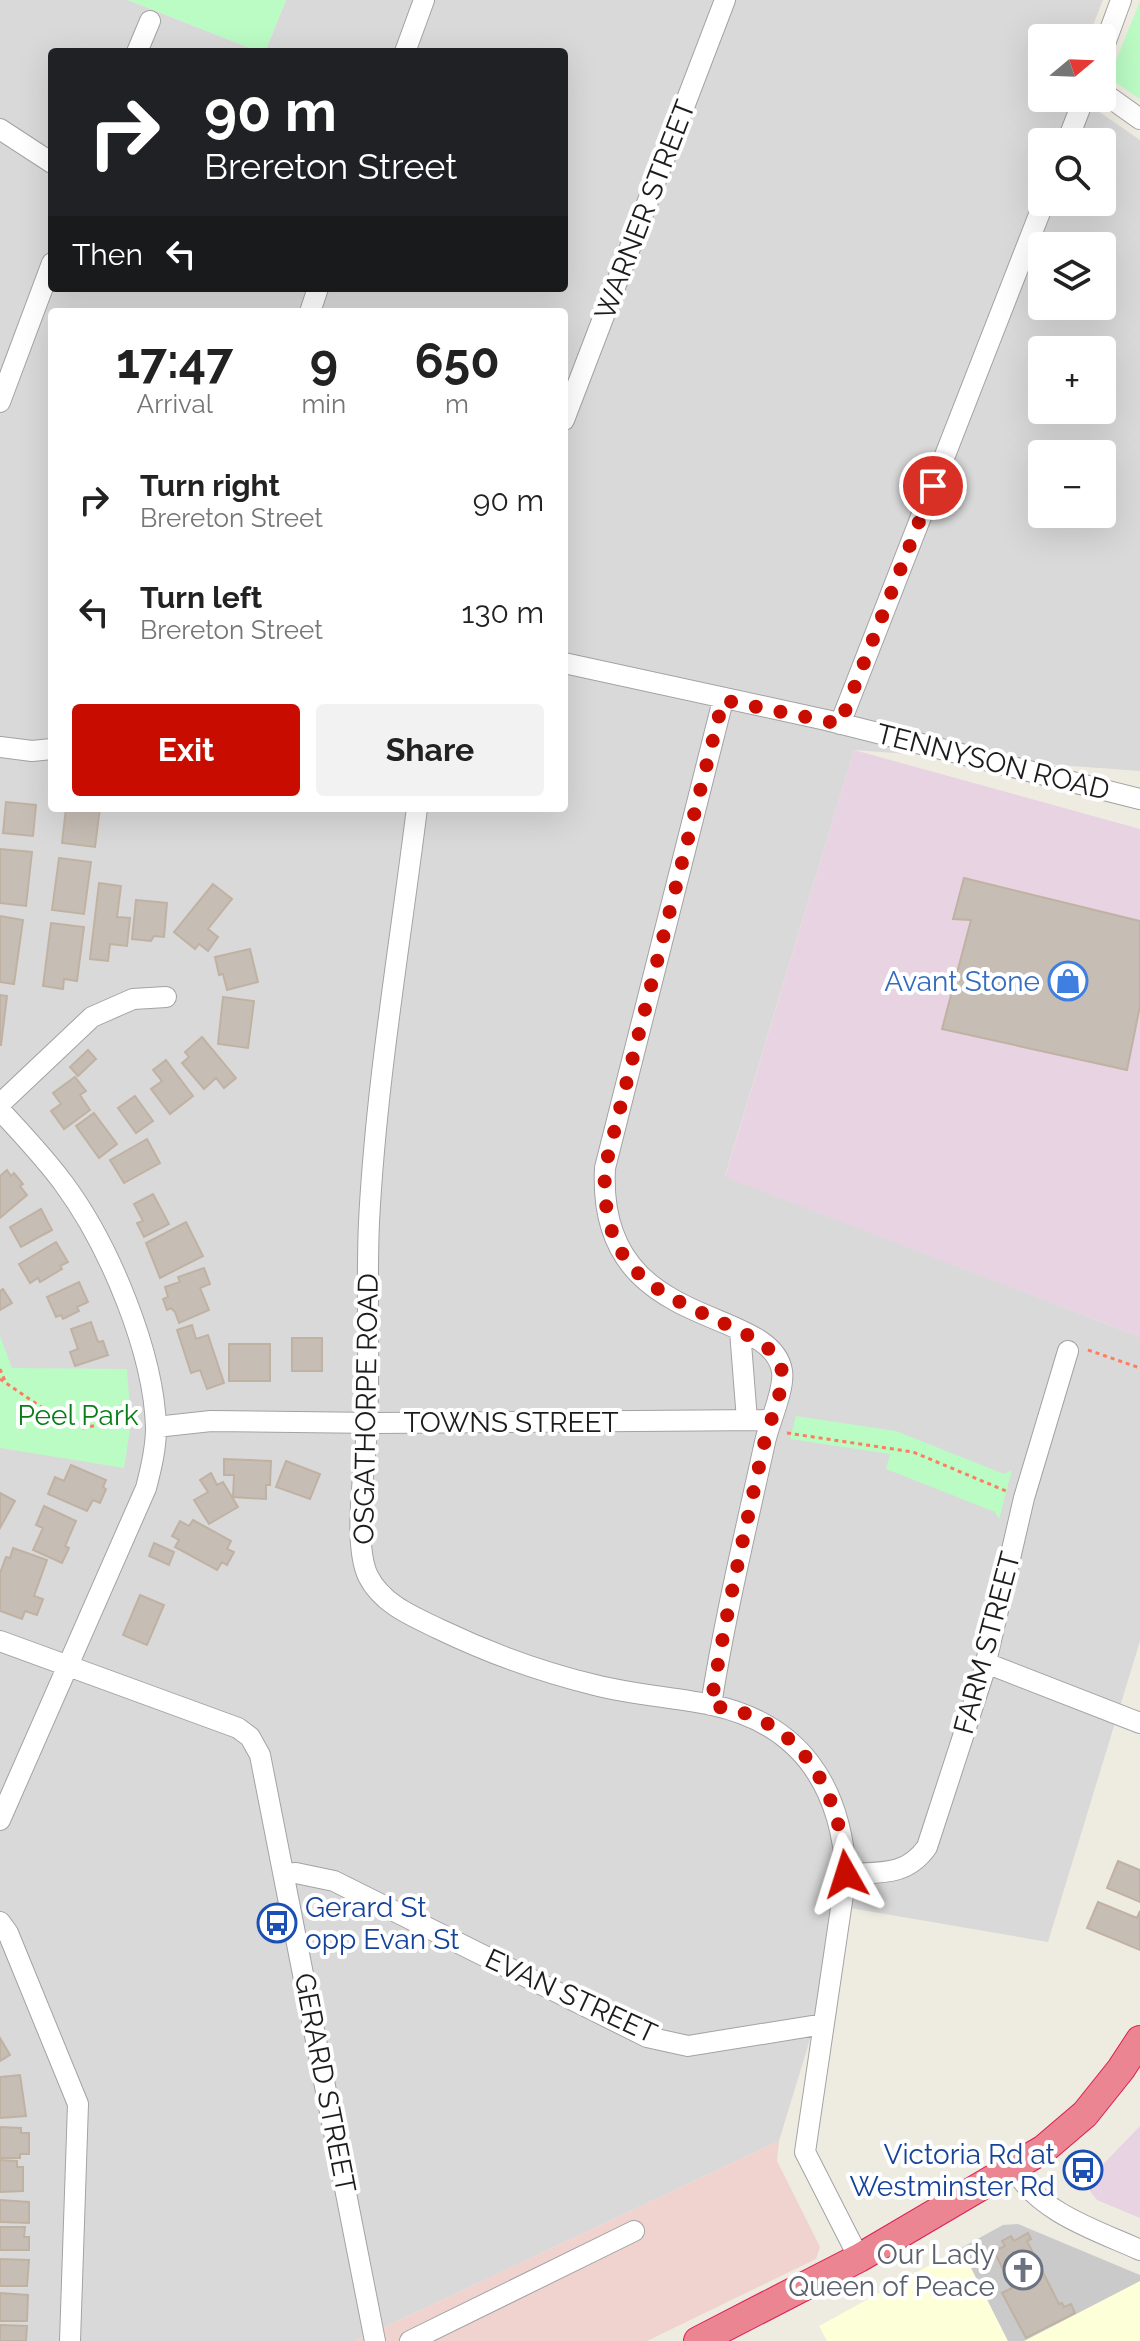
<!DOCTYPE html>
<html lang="en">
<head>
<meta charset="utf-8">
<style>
  body { margin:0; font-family:Raleway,sans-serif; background:#f2f2f2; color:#222; height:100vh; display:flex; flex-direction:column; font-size:30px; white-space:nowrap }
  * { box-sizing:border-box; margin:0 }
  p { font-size:26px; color:#767676 }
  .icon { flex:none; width:44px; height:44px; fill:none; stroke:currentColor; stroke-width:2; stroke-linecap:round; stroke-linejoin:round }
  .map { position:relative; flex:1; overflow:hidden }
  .details { position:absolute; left:48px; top:308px; width:520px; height:504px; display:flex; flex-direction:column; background:#fff; border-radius:8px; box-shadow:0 8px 32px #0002 }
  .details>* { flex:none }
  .banner { position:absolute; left:48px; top:48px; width:520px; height:244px; border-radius:8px; box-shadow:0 8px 32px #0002; background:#202124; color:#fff; overflow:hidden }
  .needle { width:52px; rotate:71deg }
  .fabs { position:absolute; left:1028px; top:24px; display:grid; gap:16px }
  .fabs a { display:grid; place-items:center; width:88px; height:88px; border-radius:8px; background:#fff; box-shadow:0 8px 32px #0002; font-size:40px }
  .pin { position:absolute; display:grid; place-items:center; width:68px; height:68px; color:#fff; margin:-34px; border:4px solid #fff; border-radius:50%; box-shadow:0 2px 8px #0007 }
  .me { position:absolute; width:88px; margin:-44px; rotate:354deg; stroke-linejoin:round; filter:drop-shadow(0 0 6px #0008) }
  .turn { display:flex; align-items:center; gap:28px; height:168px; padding:0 24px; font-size:36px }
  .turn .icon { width:104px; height:104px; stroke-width:2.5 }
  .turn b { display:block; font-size:56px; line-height:68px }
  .then { display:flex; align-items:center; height:76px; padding:0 24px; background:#0003; gap:16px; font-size:30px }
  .eta { display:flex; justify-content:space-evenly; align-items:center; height:136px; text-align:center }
  .eta b { font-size:48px; font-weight:700; line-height:56px }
  .primary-button { display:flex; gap:16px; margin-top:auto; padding:16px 24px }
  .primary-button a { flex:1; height:92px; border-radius:8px; background:#c80d00; color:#fff; font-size:32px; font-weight:700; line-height:92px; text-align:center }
  .primary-button a+a { background:#f2f2f2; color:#222 }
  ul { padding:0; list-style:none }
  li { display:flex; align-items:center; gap:24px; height:112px; padding:0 24px }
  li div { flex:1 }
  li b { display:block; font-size:30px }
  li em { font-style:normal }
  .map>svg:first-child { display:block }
</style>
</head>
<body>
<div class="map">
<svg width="1140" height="2341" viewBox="0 0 1140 2341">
  <rect width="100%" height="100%" fill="#eeebe1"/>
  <!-- residential -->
  <path fill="#dad9d9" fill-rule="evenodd" d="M0,0H128L260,52H52V288H564V52H265L286,0H1103L1088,38H1042V98H1079L1140,140V771L854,750L725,1176L1140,1337V1641L1048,1942L850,1908L779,2141L355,2341H0ZM1042,142H1102V202H1042ZM1042,246H1102V306H1042ZM52,312H564V808H52ZM1042,350H1102V410H1042ZM1042,454H1102V514H1042Z"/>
  <!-- commercial -->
  <path fill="#f0d3cf" d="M779,2141L777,2161L820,2247L816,2259L647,2341H355Z"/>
  <!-- industrial -->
  <path fill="#e8d3e2" d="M854,750L1140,829V1337L725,1177Z
    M1140,2126V2218L1097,2200L1090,2191L1089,2179Z"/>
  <!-- education -->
  <path fill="#fdffd9" d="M961,2248L1008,2341H827L819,2326Z
    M1140,2281V2341H1024Z"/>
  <!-- religious -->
  <path fill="#cacaca" d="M1018,2224L1140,2275V2281L1024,2341H1008L961,2248L1003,2225Z"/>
  <!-- park -->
  <path fill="#bbfbc4" d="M128,0H286L265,52H260Z
    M1140,1V99L1109,78Z
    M0,1336L12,1368L127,1369L131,1424L124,1468L0,1448Z
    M796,1416L896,1431L1004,1474L1012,1470L999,1519L995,1512L886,1469L890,1454L790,1439Z"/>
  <!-- building -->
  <path fill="#c6bdb4" stroke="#c0b2a3" stroke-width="2" d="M6,802L36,805L33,836L3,833Z
    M62,808H100L95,847L62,843L66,808Z
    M0,849L32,852L26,906L0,903Z
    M59,858L91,862L84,914L52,910Z
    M964,878L1140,921V1006L1127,1070L942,1029L971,920L953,919Z
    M99,883L121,886L117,917L130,918L127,946L110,944L108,961L90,959Z
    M213,884L232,899L208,929L218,937L208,951L199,944L195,949L174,932Z
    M136,900L167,903L164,937L154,936L151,941L132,939Z
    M0,916L23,920L14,984L0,982Z
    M51,923L84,927L77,981L64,979L63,989L43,986Z
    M250,949L258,982L227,990L223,974L219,975L215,957Z
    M0,995L7,996L1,1045H0Z
    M223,997L254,1001L248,1048L218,1044Z
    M202,1037L236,1078L224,1088L216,1078L204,1089L182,1063L189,1057L185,1052Z
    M88,1050L96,1059L78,1076L70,1067Z
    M166,1060L193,1096L170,1114L151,1089L162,1081L153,1070Z
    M75,1077L86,1091L80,1095L90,1110L64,1129L51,1111L61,1104L53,1093Z
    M135,1096L153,1121L136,1133L118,1108Z
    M94,1113L117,1144L99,1158L76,1126Z
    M147,1139L160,1163L124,1183L110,1160Z
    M7,1170L11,1176L14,1173L23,1184L20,1186L27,1195L0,1218V1176Z
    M153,1194L169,1224L144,1237L137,1223L143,1221L134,1204Z
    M41,1209L52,1230L21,1247L10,1227Z
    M186,1222L203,1256L160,1278L146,1243Z
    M56,1242L68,1262L60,1266L62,1269L40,1282L38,1278L30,1283L19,1264Z
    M204,1268L210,1284L200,1288L209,1310L179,1323L175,1312L171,1308L167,1310L163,1299L168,1297L165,1287L180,1282L178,1277Z
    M79,1282L88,1302L77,1307L79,1311L63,1319L61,1315L56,1317L47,1297Z
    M3,1289L12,1303L0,1310V1291Z
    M91,1322L98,1342L103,1341L108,1355L75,1366L70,1352L78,1349L71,1329Z
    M192,1325L196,1339L208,1335L224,1383L207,1389L200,1370L191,1373L177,1330Z
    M292,1338H322V1371H292Z
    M229,1344H270V1381H229Z
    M224,1459L271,1461L270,1485H266V1499L233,1497L234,1475H224Z
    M286,1461L320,1474L310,1499L276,1487Z
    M71,1465L106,1480L103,1487L106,1489L100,1503L93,1500L87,1511L48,1494L55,1477L64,1481Z
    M211,1473L217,1485L223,1482L238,1507L209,1524L194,1500L208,1492L200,1480Z
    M0,1493L15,1501L0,1528Z
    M44,1506L76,1521L65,1546L69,1548L62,1563L33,1550L43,1528L36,1525Z
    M193,1520L231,1541L227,1549L234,1552L227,1565L222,1562L217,1570L175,1547L179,1540L172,1536L180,1521L189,1526Z
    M154,1543L174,1552L169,1565L149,1556Z
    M13,1548L47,1560L34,1596L43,1599L37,1615L25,1611L22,1619L0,1611V1573L6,1557L10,1558Z
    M140,1595L164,1605L147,1645L123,1635Z
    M1118,1861L1140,1870V1902L1107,1888Z
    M1098,1902L1137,1918L1140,1911V1950L1087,1928Z
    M0,2038L10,2055L0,2061Z
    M20,2075L26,2116L0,2118V2077Z
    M0,2127L21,2128V2133H29V2154H20V2158H0Z
    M0,2160L17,2161V2167H23V2191L0,2192Z
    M0,2200L29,2202V2223L0,2222Z
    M0,2227H25L24,2237H29V2250H0Z
    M1028,2233L1031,2239L1027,2241L1059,2304L1062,2303L1064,2307L1071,2304L1075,2313L1026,2338L1002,2293L1012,2288L994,2251L1005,2246L1002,2241L1011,2236L1014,2241Z
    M0,2259L29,2260L27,2286H0Z
    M0,2293L28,2295L27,2321H0Z
    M0,2325L27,2326L26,2341H0Z"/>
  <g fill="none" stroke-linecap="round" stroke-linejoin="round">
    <!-- minor casing -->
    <g stroke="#a3a3a3" stroke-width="22">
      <path id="minor" d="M137,52L150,21
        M405,52L424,0
        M1102,52L1121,0
        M1102,92L1140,119
        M0,129L52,163
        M1067,142L1084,98
        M310,312L318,288
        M0,402L52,263
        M564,420L725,0
        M564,663L826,720L1140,799
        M840,724L1044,202
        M0,747L32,751L52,749
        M417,808C400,945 376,1084 369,1222C366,1289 370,1357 367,1424C366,1463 352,1542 368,1576C382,1604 412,1616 439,1629C489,1653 541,1672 595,1685C634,1695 673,1697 712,1705C801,1724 841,1787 846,1874L805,2152L859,2258
        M0,1104L92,1017L133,999L166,997
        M0,1110C22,1134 45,1158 64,1184C109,1245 154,1352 156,1428C156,1449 151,1469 146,1488L0,1820
        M740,1331L747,1420
        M156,1427L211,1421L376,1423L770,1420
        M0,1641L238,1728L250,1737L260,1755L375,2341
        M986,1663L1140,1723
        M711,1705C725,1616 746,1529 765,1442C769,1423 785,1389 782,1371C771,1303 596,1334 605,1168L723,700
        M285,1874L296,1873L334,1881L647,2037L688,2046L824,2024
        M846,1874C879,1872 906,1877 927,1847L983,1675L1024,1498L1068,1351
        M0,1922L8,1933L78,2104L70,2341
        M1014,2169C1040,2213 1096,2230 1140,2250
        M410,2341L634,2231"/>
    </g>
    <!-- highway casing -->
    <g stroke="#de1c52" stroke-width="30">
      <path id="highway" d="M698,2341L859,2258L1044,2149L1085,2114L1121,2069L1140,2040"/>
    </g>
    <!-- path -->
    <path stroke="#ff7c61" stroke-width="3" stroke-dasharray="4 4" stroke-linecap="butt" d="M1088,1350L1140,1368
      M0,1369L5,1381
      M0,1379L47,1411L82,1428L137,1418
      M787,1433L913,1452L1006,1491"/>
    <!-- minor -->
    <use href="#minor" stroke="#fff" stroke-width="20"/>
    <!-- highway -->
    <use href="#highway" stroke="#ea8591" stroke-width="28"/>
  </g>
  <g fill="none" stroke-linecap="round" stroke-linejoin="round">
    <!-- route -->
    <path stroke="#c80d00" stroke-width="14" stroke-dasharray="0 25.2" d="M846,1874C842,1808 814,1739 747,1714C735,1710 723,1708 711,1705C725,1617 745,1531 764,1444C768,1425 784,1391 782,1373C781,1360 771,1351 762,1343C677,1295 599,1289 605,1168L723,700L840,724L933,486"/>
  </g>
  <!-- icons -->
  <defs>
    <g id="shop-ring" transform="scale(2)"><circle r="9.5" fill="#fff" stroke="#3f7fe0" stroke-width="1.5"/><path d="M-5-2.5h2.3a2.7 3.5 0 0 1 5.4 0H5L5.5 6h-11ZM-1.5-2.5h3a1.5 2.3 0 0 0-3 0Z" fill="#3f7fe0"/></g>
    <g id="bus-ring" transform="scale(2)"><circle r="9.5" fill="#fff" stroke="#1a4fb4" stroke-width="1.5"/><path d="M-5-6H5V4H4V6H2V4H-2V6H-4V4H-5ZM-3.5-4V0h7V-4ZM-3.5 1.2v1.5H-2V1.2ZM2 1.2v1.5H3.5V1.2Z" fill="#1a4fb4"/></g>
    <g id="church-ring" transform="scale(2)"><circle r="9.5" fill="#fff" stroke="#6b7280" stroke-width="1.5"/><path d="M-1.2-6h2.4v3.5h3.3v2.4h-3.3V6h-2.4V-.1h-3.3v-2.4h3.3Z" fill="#6b7280"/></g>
  </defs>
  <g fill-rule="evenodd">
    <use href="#shop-ring" x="1068" y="981"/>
    <use href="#bus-ring" x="277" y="1923"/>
    <use href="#bus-ring" x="1083" y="2170"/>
    <use href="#church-ring" x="1023" y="2270"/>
  </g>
  <g text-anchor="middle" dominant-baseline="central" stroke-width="8" stroke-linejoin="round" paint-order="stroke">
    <!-- street labels -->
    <g font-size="28" fill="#1c1c1c" stroke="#fff">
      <text transform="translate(645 210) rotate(-69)">WARNER STREET</text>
      <text transform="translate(993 762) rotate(14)">TENNYSON ROAD</text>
      <text transform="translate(366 1409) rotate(-89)">OSGATHORPE ROAD</text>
      <text x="511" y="1422">TOWNS STREET</text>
      <text transform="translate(987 1643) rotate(-75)">FARM STREET</text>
      <text transform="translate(571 1996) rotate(25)">EVAN STREET</text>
      <text transform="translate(325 2083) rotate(79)">GERARD STREET</text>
    </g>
    <!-- shop labels -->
    <g font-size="28" fill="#366cbe" stroke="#fff" text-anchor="end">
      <text x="1040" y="981">Avant Stone</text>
    </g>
    <!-- park labels -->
    <g font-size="28" fill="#077e18" stroke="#fff">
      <text x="78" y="1415">Peel Park</text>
    </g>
    <!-- transit labels -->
    <g font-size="28" fill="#164399" stroke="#fff" text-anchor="start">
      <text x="305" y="1907">Gerard St<tspan x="305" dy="32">opp Evan St</tspan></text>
      <text x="1055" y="2154" text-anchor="end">Victoria Rd at<tspan x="1055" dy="32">Westminster Rd</tspan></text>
    </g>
    <!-- worship labels -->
    <g font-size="28" fill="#5b616d" stroke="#fff" text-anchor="end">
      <text x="995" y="2254">Our Lady<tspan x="995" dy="32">Queen of Peace</tspan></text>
    </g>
  </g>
</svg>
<div class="fabs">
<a><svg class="needle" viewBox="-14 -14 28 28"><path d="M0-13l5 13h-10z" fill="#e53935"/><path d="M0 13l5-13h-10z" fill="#767676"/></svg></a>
<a><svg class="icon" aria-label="search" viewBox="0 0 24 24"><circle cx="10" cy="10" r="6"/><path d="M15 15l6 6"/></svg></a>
<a><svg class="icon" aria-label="layers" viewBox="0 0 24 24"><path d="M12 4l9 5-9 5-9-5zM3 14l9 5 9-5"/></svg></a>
<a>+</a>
<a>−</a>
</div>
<div class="pin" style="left:933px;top:486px;background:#d93025"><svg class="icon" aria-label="arrive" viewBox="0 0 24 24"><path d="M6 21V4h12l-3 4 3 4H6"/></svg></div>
<svg class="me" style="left:846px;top:1874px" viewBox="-20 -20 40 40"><path d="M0-17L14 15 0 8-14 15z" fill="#c80d00" stroke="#fff" stroke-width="4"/></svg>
<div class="banner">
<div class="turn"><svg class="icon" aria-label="right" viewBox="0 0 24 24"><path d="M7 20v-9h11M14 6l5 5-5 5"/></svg><div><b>90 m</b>Brereton Street</div></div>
<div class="then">Then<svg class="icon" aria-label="left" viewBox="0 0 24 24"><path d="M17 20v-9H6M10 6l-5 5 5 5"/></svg></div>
</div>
<section class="details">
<div class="eta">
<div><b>17:47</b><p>Arrival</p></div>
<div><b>9</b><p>min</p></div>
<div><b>650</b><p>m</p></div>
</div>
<ul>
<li><svg class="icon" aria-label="right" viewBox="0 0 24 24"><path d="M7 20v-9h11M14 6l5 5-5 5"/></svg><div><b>Turn right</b><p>Brereton Street</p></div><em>90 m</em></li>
<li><svg class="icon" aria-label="left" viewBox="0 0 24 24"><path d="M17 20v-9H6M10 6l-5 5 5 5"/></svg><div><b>Turn left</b><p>Brereton Street</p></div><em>130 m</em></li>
</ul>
<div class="primary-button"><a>Exit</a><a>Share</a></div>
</section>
</div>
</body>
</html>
